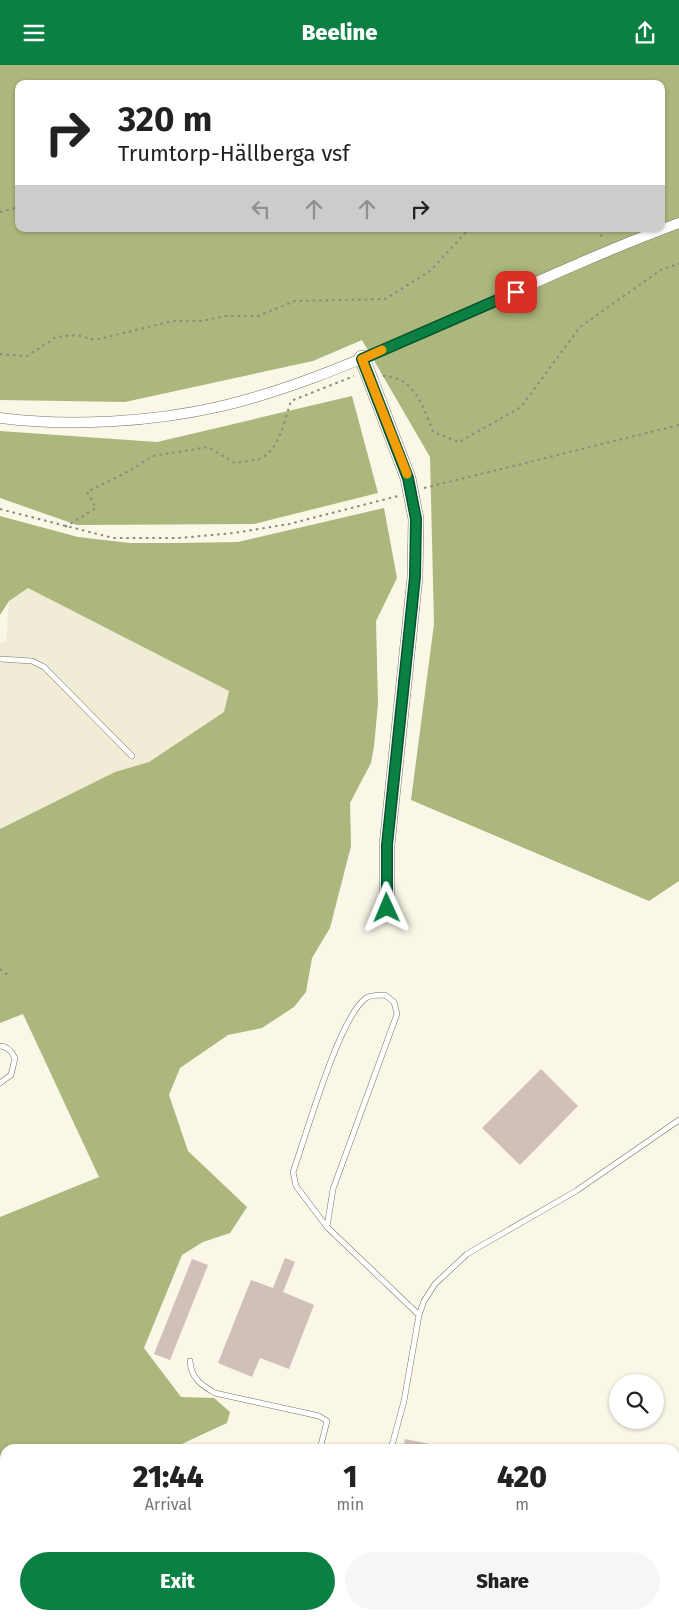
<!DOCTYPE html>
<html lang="en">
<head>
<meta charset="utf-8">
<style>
  body { margin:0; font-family:"Fira Sans",sans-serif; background:#f6f6f6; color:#222; height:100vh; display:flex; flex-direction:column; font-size:19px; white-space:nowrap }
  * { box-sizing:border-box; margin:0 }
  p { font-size:16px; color:#767676 }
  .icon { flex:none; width:28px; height:28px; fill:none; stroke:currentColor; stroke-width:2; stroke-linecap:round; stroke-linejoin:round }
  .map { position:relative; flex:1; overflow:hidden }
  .side { position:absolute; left:0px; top:1379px; width:680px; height:176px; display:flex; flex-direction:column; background:#fff; border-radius:15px 15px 0 0; box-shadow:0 1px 4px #0004 }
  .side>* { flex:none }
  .hud { position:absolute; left:15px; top:15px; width:650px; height:152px; border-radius:10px; box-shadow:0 1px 4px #0004; background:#fff; color:#222; overflow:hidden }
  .buttons { position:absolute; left:609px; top:1309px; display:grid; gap:10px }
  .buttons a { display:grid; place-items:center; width:55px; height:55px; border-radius:50%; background:#fff; box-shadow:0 1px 4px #0004; font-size:25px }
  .pin { position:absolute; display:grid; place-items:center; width:42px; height:42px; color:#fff; margin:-21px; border-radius:10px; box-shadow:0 2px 8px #0006 }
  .me { position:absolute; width:55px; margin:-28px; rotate:359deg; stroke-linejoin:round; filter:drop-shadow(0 0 4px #0008) }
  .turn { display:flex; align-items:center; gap:18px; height:105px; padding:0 20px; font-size:22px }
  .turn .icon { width:65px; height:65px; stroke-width:2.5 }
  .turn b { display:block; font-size:35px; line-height:42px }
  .lanes { display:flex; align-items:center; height:48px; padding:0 20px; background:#0003; justify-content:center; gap:25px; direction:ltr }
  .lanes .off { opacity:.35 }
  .eta { display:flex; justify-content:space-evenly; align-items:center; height:85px; text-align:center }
  .eta b { font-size:30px; font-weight:800; line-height:35px }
  .action { display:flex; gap:10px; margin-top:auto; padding:10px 20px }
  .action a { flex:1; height:58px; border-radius:30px; background:#0b8043; color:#fff; font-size:20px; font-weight:800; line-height:58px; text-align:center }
  .action a+a { background:#f6f6f6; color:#222 }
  header { display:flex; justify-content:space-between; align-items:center; height:65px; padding:0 20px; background:#0b8043; color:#fff; font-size:22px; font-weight:800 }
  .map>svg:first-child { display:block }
</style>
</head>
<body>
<header><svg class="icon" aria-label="menu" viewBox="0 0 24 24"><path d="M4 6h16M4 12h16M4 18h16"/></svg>Beeline<svg class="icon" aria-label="share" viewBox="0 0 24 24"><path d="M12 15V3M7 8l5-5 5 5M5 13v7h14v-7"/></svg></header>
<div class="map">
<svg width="679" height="1554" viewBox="0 0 679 1554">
  <rect width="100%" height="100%" fill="#faf7e7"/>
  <!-- built -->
  <path fill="#f1ecd5" d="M28,523L229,626L224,647L149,697L115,707L0,764V579L6,575L9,536Z"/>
  <!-- forest -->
  <path fill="#acb77d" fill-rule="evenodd" d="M0,0H679V816L649,836L411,735L434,559L430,392L362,275L313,296L125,337L0,335ZM19,19H661V164H19Z
    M352,331L378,428L254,459L77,460L0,433V366L157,377Z
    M384,443L397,513L376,556L378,639L374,681L371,698L350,738L351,781L330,863L312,893L306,927L294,942L262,963L228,970L180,1003L169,1030L188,1086L247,1142L230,1168L203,1177L182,1190L144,1283L181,1332L214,1333L230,1347L227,1358L171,1384H5V1534L0,1538V1152L99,1112L23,949L0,958V764L115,707L149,697L224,647L229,626L28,523L9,536L0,550V451L78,472L130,478H179L238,477Z
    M33,1550H137L126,1554H27Z
    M216,1550H294L302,1554H218Z
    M313,1550H372L368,1554H303Z"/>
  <!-- building -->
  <path fill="#d1bfba" d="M541,1004L578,1041L520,1100L482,1063Z
    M285,1193L295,1197L283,1227L314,1240L289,1304L260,1293L252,1312L218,1298L251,1215L273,1223Z
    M192,1194L208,1200L170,1295L154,1289Z
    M405,1374L430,1379V1384H403Z"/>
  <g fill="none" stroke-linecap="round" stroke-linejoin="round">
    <!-- lane casing -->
    <g stroke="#757365" stroke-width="6">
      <path id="lane" d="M0,594L32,596L44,602L132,691
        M0,981C8,981 12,987 15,993L11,1010L0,1018
        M327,1162L333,1124L397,949L394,937L385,930C379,930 370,930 366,933C339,952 306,1071 293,1107L296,1121L327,1162L419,1250
        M190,1296C191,1313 201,1320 215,1328L319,1351L327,1356L320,1384
        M391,1384L404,1336L419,1250L424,1236L435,1219L467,1189L576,1126L679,1055
        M430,1550L433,1554
        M574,1550L577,1554
        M5,1554L11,1550"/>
    </g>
    <!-- street casing -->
    <g stroke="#757365" stroke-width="11">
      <path id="street" d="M0,353C70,362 154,357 222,341C290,325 354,297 418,270C504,232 590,191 679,158"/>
    </g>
    <!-- secondary casing -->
    <g stroke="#757365" stroke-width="16">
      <path id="secondary" d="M362,293L408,413L416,454L415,512L387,780V843"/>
    </g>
    <!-- path -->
    <path stroke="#8b897e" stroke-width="2" stroke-dasharray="2.5 4" stroke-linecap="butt" d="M0,147L19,142
      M597,164L604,175
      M0,289L27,291L56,272L77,270L95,275L172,256H202L225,251H258L295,236L385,234L430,206L469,164
      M383,311C414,311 424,343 433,367L459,377L521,342L580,262L662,204L679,199
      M424,423L679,360
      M0,444L113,473H179L234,468L289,459L398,431
      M65,462L96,443L87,427L129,406L153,391L208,382L235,398C242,397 252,396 259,394C280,385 284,356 291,336L354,311
      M0,904L10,912"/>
    <!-- lane -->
    <use href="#lane" stroke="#fff" stroke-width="5"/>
    <!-- street -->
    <use href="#street" stroke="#fff" stroke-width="10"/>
    <!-- secondary -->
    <use href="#secondary" stroke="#fff" stroke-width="15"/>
  </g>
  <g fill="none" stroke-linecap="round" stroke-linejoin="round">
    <!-- route casing -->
    <g stroke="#07532c" stroke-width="12">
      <path id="route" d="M387,843V780L415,512L416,454L408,413L362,294L516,227"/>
    </g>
    <!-- route -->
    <use href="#route" stroke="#0b8043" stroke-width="9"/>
    <!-- slow -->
    <path stroke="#f59e0b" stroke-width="9" d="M382,285L362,294L407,409"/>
  </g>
</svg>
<div class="buttons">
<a><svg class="icon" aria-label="search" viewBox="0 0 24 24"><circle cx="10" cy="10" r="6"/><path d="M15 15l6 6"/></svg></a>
</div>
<div class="pin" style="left:516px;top:227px;background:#d93025"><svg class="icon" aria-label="arrive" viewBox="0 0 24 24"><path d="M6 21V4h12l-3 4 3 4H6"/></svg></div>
<svg class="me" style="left:387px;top:843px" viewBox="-20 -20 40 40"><path d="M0-17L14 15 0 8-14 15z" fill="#0b8043" stroke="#fff" stroke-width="4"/></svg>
<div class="hud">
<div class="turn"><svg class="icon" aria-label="right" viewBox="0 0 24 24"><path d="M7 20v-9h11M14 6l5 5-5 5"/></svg><div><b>320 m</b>Trumtorp-Hällberga vsf</div></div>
<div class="lanes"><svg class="icon off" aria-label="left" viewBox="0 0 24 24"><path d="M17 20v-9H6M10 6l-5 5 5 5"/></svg><svg class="icon off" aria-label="ahead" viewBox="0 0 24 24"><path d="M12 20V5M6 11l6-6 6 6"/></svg><svg class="icon off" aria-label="ahead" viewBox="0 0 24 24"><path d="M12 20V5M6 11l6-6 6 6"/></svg><svg class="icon" aria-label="right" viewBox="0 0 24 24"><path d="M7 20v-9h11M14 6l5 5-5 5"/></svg></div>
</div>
<section class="side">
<div class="eta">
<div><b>21:44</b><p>Arrival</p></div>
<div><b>1</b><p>min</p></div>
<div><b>420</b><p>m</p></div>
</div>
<div class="action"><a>Exit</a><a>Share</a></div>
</section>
</div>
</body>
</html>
